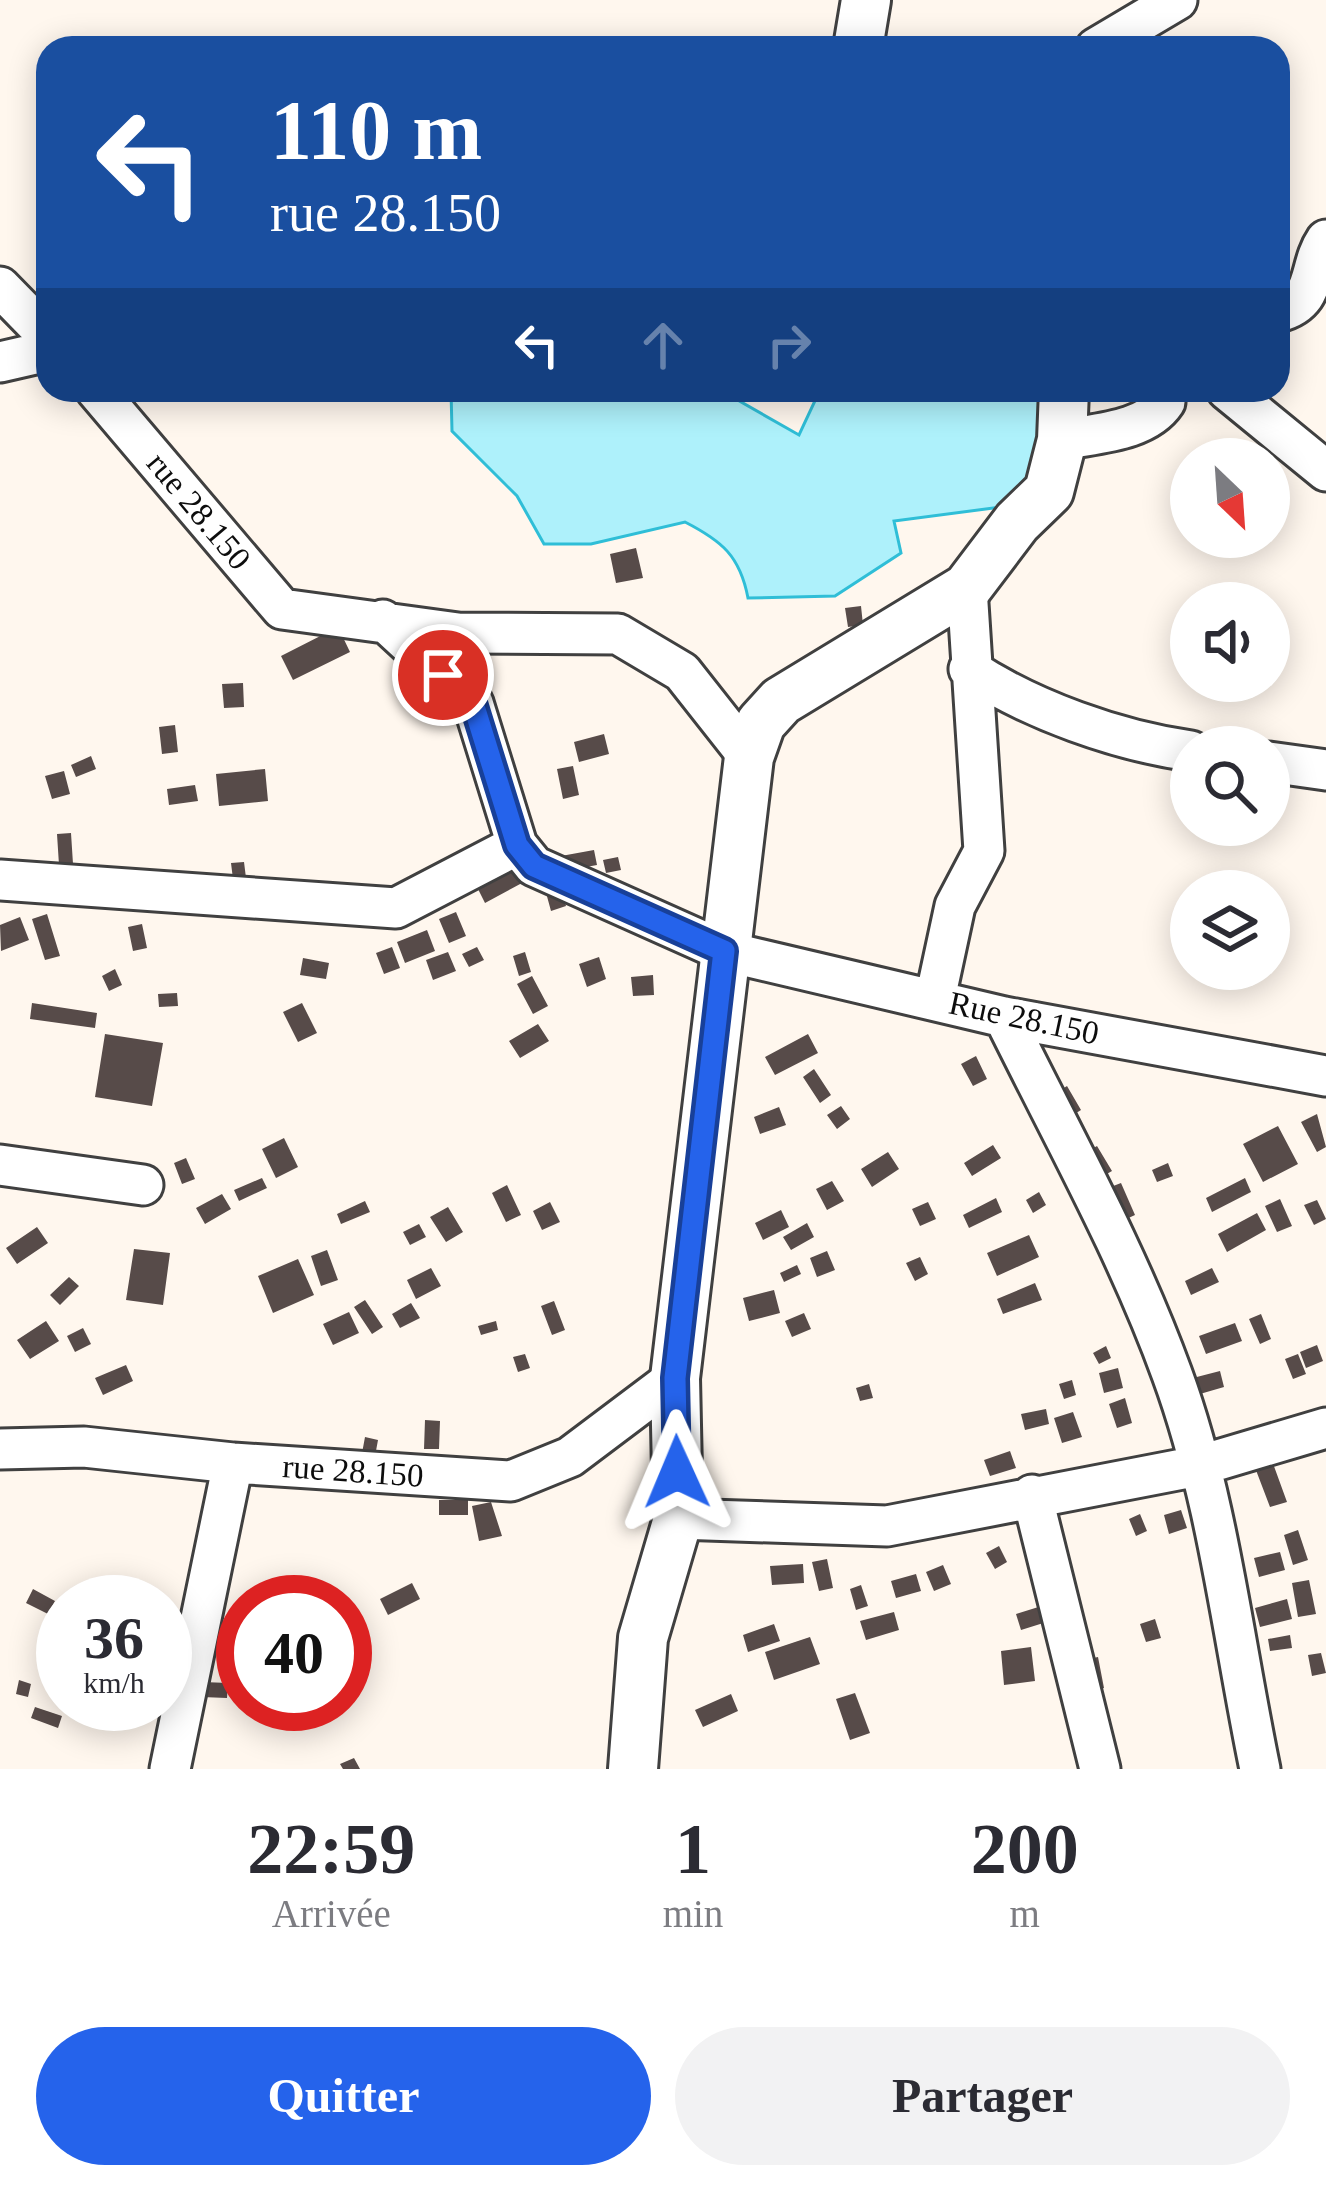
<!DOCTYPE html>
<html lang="fr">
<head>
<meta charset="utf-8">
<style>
  body { margin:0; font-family:"Times New Roman",serif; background:#f2f2f3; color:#2b2b33; height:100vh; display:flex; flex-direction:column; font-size:45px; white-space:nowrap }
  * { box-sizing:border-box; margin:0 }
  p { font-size:39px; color:#7c7c81 }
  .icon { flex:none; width:66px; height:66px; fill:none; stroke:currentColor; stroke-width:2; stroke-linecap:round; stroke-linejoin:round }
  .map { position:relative; height:1769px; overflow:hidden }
  .sheet { display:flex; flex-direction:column; background:#fff; flex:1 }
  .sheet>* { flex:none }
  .banner { position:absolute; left:36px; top:36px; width:1254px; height:366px; border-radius:36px; box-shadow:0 6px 30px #0003; background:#1a4fa0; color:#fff; overflow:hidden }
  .needle { width:78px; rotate:155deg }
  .tools { position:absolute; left:1170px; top:438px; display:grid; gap:24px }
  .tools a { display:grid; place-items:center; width:120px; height:120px; border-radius:50%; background:#fff; box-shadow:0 6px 30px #0003; font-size:60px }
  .speed { position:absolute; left:36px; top:1575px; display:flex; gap:24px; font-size:60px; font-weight:700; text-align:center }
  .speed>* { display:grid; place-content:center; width:156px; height:156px; border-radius:50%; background:#fff; box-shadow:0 6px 30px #0003; line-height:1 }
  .speed small { font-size:30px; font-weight:400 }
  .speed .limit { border:18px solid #d22; background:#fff; color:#111 }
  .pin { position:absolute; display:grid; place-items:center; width:102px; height:102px; color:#fff; margin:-51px; border:6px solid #fff; border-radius:50%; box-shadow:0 3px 12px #0007 }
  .me { position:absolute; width:132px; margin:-66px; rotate:359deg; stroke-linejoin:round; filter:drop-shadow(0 0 9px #0008) }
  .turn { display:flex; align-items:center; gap:42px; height:252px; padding:0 36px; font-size:54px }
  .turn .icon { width:156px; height:156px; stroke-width:2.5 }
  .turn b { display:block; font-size:84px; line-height:102px }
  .lanes { display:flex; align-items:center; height:114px; padding:0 36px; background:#0003; justify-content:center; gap:60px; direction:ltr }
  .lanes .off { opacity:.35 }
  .eta { display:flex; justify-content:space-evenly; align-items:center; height:204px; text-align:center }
  .eta b { font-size:72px; font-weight:700; line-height:84px }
  .button { display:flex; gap:24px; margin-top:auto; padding:24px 36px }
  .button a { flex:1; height:138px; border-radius:72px; background:#2563eb; color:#fff; font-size:48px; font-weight:700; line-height:138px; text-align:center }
  .button a+a { background:#f2f2f3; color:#2b2b33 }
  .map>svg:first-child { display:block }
</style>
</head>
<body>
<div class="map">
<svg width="1326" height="1769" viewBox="0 0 1326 1769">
  <rect width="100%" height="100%" fill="#fff7ee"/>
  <!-- water -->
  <path fill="#aef1fb" stroke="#2fbed7" stroke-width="3" d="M451,390H720L799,435L820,390H1048L1024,504L894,521L901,553L835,596L748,598C740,556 722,541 685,522L591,544H544L517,496L452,431Z"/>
  <!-- building -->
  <path fill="#574b49" d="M636,548L643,578L616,583L610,554Z
    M861,606L863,625L848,627L845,608Z
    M338,627L350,652L293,680L281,656Z
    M243,683L244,707L224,708L222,684Z
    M175,725L178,752L162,754L159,727Z
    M604,734L609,754L579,762L574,742Z
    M91,756L96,769L76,777L71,765Z
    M573,766L579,795L563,799L557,769Z
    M265,769L268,801L219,806L216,774Z
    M64,771L70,794L52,799L45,776Z
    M195,785L198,801L169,805L167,789Z
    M71,833L73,864L59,865L57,834Z
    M594,850L597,865L564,871L561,856Z
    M618,857L621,870L606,873L603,860Z
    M244,862L246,878L233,879L231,863Z
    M510,863L522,883L485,903L474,881Z
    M560,885L566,906L551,911L545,889Z
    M456,912L466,936L449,943L439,919Z
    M47,914L60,956L45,960L32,919Z
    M20,917L29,940L1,951L0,925Z
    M142,924L147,948L133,951L128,927Z
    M427,930L435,951L405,963L397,942Z
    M392,947L400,968L384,974L376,953Z
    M477,947L484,960L469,967L462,954Z
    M448,952L456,971L433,980L426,960Z
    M525,952L531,972L519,976L513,956Z
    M599,957L606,979L587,987L579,964Z
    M303,958L329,963L326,979L300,975Z
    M115,969L122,985L109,991L102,976Z
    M653,975L654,995L633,996L631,977Z
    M532,976L548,1006L533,1014L517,984Z
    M177,993L178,1006L159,1007L158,994Z
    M32,1003L97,1013L95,1028L30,1019Z
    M302,1003L317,1033L298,1042L283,1012Z
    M538,1024L549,1041L520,1058L509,1041Z
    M105,1034L163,1043L152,1106L95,1097Z
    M808,1034L818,1053L775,1075L765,1057Z
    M976,1056L987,1079L973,1086L961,1064Z
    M814,1069L831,1095L820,1103L803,1077Z
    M1067,1086L1081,1110L1065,1120L1051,1096Z
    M841,1106L850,1119L837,1129L827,1115Z
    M779,1107L786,1125L760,1134L754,1117Z
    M1317,1114L1326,1147L1317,1152L1301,1122Z
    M1278,1126L1298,1164L1263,1182L1243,1144Z
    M284,1138L298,1167L276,1178L262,1149Z
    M993,1145L1001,1158L972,1176L964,1163Z
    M1097,1146L1112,1171L1098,1179L1083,1154Z
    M888,1152L899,1169L872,1187L861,1169Z
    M186,1158L195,1179L182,1184L174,1163Z
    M1168,1163L1173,1176L1157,1182L1152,1170Z
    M262,1178L267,1188L239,1201L234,1190Z
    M1245,1178L1251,1192L1212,1212L1206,1198Z
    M832,1181L844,1201L827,1210L816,1189Z
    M1121,1183L1135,1215L1122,1221L1108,1188Z
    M507,1185L521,1215L506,1222L492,1193Z
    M1039,1192L1046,1205L1033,1213L1026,1200Z
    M222,1194L231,1209L205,1224L196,1208Z
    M996,1198L1002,1212L969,1228L963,1215Z
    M1280,1199L1292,1226L1277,1232L1265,1206Z
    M1317,1200L1326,1219L1314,1225L1304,1205Z
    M365,1201L370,1212L341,1224L337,1214Z
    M550,1202L560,1222L542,1230L533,1211Z
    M928,1202L936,1219L920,1226L912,1209Z
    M448,1207L463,1232L446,1242L430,1217Z
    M781,1210L789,1227L763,1240L755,1223Z
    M1257,1213L1266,1230L1227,1252L1218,1234Z
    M807,1223L814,1237L791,1250L783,1237Z
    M419,1224L426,1237L410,1245L403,1232Z
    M37,1227L48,1243L17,1264L6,1248Z
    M1029,1235L1039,1257L997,1276L987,1253Z
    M134,1249L170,1253L163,1305L126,1300Z
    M327,1250L338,1280L321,1286L311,1256Z
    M827,1251L835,1270L817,1277L810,1258Z
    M920,1257L928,1274L915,1281L906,1263Z
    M298,1259L314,1295L273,1313L258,1276Z
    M797,1265L801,1274L784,1282L780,1273Z
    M431,1268L441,1286L416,1299L407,1280Z
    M1212,1268L1219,1282L1191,1295L1185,1281Z
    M69,1277L79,1286L60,1305L50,1295Z
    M1035,1283L1042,1300L1003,1314L997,1299Z
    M774,1290L780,1313L749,1321L743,1298Z
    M365,1300L383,1327L372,1334L354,1307Z
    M554,1301L565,1330L552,1335L541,1306Z
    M411,1303L420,1318L400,1328L392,1314Z
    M349,1312L359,1333L333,1345L323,1324Z
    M804,1313L811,1329L792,1337L785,1321Z
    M1261,1314L1271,1339L1260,1344L1249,1319Z
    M46,1321L59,1341L30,1359L17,1340Z
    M496,1321L498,1330L481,1335L478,1326Z
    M1235,1323L1242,1341L1206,1354L1199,1336Z
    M83,1328L91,1344L75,1352L67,1336Z
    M1317,1345L1323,1361L1306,1368L1300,1352Z
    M1106,1346L1111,1358L1099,1364L1093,1353Z
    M525,1354L530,1368L518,1372L513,1357Z
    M1298,1354L1306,1374L1293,1379L1285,1359Z
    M126,1365L133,1381L103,1395L95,1378Z
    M1118,1368L1123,1388L1104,1393L1099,1373Z
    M1220,1371L1224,1387L1193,1396L1189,1379Z
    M1072,1380L1076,1395L1064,1399L1059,1384Z
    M869,1384L873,1398L860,1401L856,1388Z
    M1125,1398L1132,1423L1117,1428L1109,1404Z
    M1046,1409L1049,1424L1025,1430L1021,1414Z
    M1073,1412L1082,1437L1062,1443L1054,1418Z
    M425,1420L440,1421L439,1449H424Z
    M365,1437L378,1440L373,1467L360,1464Z
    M1010,1451L1016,1468L990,1476L984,1460Z
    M1271,1458L1287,1502L1270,1507L1254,1465Z
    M439,1500H468V1515H439Z
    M491,1502L502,1536L479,1541L472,1506Z
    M1181,1510L1187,1528L1169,1534L1164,1515Z
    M1140,1514L1147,1531L1136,1536L1129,1519Z
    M1298,1530L1308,1560L1293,1565L1284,1535Z
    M999,1546L1007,1562L995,1569L986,1553Z
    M1280,1552L1285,1570L1259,1577L1254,1558Z
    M827,1559L833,1588L819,1591L812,1562Z
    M803,1564L804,1583L772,1585L770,1566Z
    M943,1565L951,1584L934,1591L926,1572Z
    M916,1574L921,1591L896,1598L891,1581Z
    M1309,1580L1316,1614L1298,1617L1292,1583Z
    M412,1583L420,1599L388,1615L380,1599Z
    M861,1585L868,1606L856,1610L850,1589Z
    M33,1589L55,1601L48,1614L26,1603Z
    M1287,1599L1292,1619L1260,1627L1255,1608Z
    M1048,1604L1053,1620L1021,1630L1016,1614Z
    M894,1612L899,1630L866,1640L860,1621Z
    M1155,1619L1161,1638L1146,1642L1140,1624Z
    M774,1624L780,1641L748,1652L743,1635Z
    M1290,1635L1292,1648L1270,1651L1268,1639Z
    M810,1637L820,1664L774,1680L765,1652Z
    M1031,1647L1035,1681L1004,1685L1001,1651Z
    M1321,1653L1326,1673L1312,1676L1308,1655Z
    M1098,1657L1104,1688L1090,1691L1084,1660Z
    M19,1680L31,1684L28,1697L16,1694Z
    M203,1682L228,1683L227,1698L202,1697Z
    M855,1693L870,1733L850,1740L836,1699Z
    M731,1694L738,1711L703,1727L695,1710Z
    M35,1707L62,1716L58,1728L31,1718Z
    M354,1758L360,1769H343L340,1764Z"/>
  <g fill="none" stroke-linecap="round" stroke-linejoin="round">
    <!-- minor casing -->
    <g stroke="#404040" stroke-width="45">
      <path id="minor" d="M1096,48L1177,0
        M0,287L48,336
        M1278,312C1319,302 1307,268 1326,240
        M0,362L48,351
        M96,390L282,609L458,633L618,634L682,672L749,757
        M1227,390L1326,471
        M1062,440C1095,433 1145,432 1165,402L1163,390
        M383,620L473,703L517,845L534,866L724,951L1004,1017L1326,1076
        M969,669C1031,710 1118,741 1191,751
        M1269,762L1326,770
        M0,880L396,908L517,845
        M935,999L955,906L984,851L967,588
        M1004,1017C1062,1135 1127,1250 1172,1374C1218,1499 1233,1639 1260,1769
        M0,1165L143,1185
        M0,1449L84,1447L233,1463L511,1481L570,1457L675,1378
        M1032,1495L1100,1769
        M678,1519L887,1526L1198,1466L1326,1428
        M170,1769L233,1463"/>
    </g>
    <!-- tertiary casing -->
    <g stroke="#404040" stroke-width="54">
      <path id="tertiary" d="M858,48L866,0
        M633,1769L643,1638L678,1519L675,1378L749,757L761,723L781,701L967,588L1017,522L1049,491L1062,440L1064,390"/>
    </g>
    <!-- minor -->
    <use href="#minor" stroke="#fff" stroke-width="39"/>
    <!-- tertiary -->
    <use href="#tertiary" stroke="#fff" stroke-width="48"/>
  </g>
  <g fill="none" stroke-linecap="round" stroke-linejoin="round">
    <!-- route casing -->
    <g stroke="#184099" stroke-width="30">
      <path id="route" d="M443,675L473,703L517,845L534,866L724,951L675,1378L677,1472"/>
    </g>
    <!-- route -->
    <use href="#route" stroke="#2563eb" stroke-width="21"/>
  </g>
  <g text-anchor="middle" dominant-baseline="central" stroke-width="12" stroke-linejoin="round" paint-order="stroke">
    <!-- street labels -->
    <g font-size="33" fill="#0d0d0d" stroke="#fff">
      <text transform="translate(199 511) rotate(50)">rue 28.150</text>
      <text transform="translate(1024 1018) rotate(12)">Rue 28.150</text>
      <text transform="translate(353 1471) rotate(4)">rue 28.150</text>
    </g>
  </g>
</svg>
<div class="tools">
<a><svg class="needle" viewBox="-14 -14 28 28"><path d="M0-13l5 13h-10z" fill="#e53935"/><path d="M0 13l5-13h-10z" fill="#7c7c81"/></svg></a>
<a><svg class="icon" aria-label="sound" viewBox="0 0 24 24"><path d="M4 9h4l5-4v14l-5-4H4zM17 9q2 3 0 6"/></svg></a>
<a><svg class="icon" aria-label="search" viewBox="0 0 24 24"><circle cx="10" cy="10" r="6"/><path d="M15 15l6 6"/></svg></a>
<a><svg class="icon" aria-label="layers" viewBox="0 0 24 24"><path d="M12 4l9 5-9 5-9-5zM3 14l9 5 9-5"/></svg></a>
</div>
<div class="speed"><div>36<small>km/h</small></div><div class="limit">40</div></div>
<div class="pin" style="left:443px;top:675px;background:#d93025"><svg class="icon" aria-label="arrive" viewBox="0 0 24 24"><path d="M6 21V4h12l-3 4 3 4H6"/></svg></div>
<svg class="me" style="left:677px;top:1472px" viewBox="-20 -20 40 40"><path d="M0-17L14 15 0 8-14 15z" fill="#2563eb" stroke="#fff" stroke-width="4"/></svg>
<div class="banner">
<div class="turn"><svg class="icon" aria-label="left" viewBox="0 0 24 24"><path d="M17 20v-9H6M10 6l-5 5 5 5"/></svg><div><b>110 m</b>rue 28.150</div></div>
<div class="lanes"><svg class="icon" aria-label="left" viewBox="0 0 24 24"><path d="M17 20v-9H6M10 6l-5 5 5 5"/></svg><svg class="icon off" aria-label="ahead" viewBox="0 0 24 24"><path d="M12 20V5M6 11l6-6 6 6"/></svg><svg class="icon off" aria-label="right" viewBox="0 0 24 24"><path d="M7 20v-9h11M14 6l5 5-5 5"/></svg></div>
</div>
</div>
<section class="sheet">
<div class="eta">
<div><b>22:59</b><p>Arrivée</p></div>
<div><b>1</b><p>min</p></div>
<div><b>200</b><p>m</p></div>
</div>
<div class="button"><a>Quitter</a><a>Partager</a></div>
</section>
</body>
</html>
